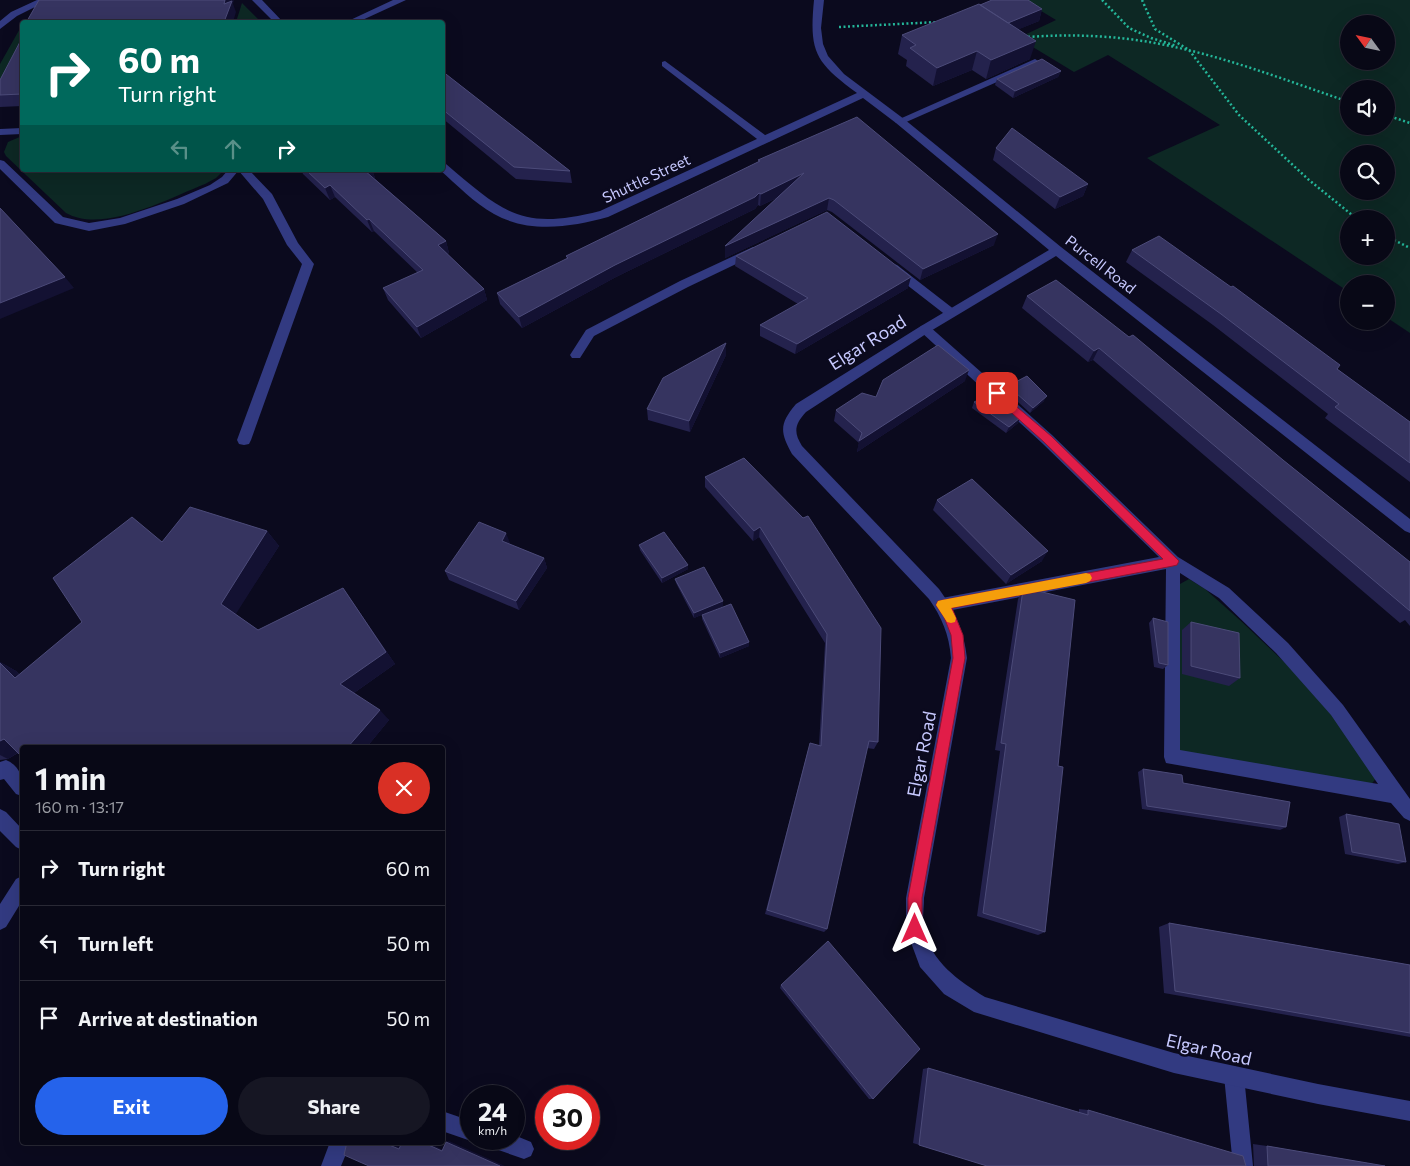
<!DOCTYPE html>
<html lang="en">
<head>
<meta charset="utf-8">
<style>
  body { margin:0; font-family:Commissioner,sans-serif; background:#161623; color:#f1f3f6; height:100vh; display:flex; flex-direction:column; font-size:19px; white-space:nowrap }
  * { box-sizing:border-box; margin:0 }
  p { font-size:16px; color:#989aa1 }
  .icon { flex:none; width:28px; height:28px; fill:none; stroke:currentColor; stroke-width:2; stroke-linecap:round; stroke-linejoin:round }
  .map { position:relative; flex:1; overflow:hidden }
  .panel { position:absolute; left:20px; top:745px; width:425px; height:400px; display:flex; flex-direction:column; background:#080816; border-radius:5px; box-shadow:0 5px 20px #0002,0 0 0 1px #292935 }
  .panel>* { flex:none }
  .banner { position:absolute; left:20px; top:20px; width:425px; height:152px; border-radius:5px; box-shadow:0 5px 20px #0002,0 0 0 1px #292935; background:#00695c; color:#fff; overflow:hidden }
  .needle { width:32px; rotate:303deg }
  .controls { position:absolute; left:1340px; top:15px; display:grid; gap:10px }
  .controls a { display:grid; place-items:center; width:55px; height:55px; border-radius:50%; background:#080816; box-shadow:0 5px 20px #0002,0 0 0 1px #292935; font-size:25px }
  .speed { position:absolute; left:460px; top:1085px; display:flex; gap:10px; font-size:25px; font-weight:700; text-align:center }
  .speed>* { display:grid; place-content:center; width:65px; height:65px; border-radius:50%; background:#080816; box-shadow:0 5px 20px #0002,0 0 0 1px #292935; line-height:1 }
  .speed small { font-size:12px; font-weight:400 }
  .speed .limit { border:8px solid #d22; background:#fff; color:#111 }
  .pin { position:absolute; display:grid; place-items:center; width:42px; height:42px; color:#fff; margin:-21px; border-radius:10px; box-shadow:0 2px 8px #0006 }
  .me { position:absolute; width:55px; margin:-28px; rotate:0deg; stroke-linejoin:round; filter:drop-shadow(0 0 4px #0008) }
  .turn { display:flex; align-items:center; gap:18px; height:105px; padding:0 15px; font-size:22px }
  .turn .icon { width:65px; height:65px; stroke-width:2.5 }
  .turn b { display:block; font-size:35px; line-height:42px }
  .lanes { display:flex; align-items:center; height:48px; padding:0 15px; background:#0003; justify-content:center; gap:25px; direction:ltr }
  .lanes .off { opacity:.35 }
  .round { display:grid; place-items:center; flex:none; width:52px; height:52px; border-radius:26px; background:#161623 }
  .overview { display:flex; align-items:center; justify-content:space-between; height:85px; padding:0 15px }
  h1 { font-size:30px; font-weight:700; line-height:38px }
  .action { display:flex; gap:10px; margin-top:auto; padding:10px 15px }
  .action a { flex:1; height:58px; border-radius:30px; background:#2563eb; color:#fff; font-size:20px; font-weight:700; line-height:58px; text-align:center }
  .action a+a { background:#161623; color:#f1f3f6 }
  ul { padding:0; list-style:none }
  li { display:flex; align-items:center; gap:15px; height:75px; padding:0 15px; border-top:1px solid #292935 }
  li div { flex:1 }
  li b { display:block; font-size:19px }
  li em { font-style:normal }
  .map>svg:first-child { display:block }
</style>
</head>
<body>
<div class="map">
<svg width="1410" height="1166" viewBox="0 0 1410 1166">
  <rect width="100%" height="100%" fill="#0b0a1e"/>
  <!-- green -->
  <path fill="#0d2824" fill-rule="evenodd" d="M1023,0H1410V333L1386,317V284H1349V292L1147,158L1220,125L1108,55L1074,72L1018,38L1056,20ZM1349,24H1386V61H1349ZM1349,89H1386V126H1349ZM1349,154H1386V191H1349ZM1349,219H1386V256H1349Z
    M242,3L261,22H236Z
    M22,25V48L0,91V64Z
    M22,136V170H224L216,178L205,184C167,199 103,234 66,213L6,156L4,152L8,142Z
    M1189,579L1205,589L1242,622L1320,696L1380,773L1370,786L1179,753L1180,584Z"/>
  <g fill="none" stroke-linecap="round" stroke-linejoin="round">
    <!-- path -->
    <path stroke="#24b699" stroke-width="2.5" stroke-dasharray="2 2.5" stroke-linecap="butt" d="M1102,0L1129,28L1151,38L1177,46
      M1142,0L1155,29L1189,50L1239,115L1309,180L1357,219
      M839,27L938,22
      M1028,37C1055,35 1081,35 1108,37C1191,43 1271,75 1349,102
      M1386,115L1410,123
      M1386,236L1410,248"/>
    <!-- lane -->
    <path fill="#323a81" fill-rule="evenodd" d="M1035,59L1040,62L1038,64L904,123H896L895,121Z
      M665,61L769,138L770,140L769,142H761L662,66V62Z
      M238,170H249L272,194L298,243L314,264L251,440L249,444L244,445L239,444L237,440L302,264L287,245L263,199Z
      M753,247L759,251L757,254L688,287L594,336L580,358H572L570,355L586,330L680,281Z
      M893,264L897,265L955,310L957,313L955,316H947L889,271L887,268Z
      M925,325L929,326L1052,435L1178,557L1229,588L1288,643L1343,705L1410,799V821L1404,818L1391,803L1166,763L1164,757L1166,569L942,612L937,610L934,605L937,600L942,598L1159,557L1042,443L921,332L919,329L921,326ZM1180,573L1219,598L1276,653L1331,715L1378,784L1180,750Z
      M6,760C23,767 22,781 22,796L16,794L4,779L0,780V762Z
      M0,809L6,812L22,829V850L16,847L0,831Z
      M22,876V901L6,927L0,930V904L16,879Z
      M1234,1066L1241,1069L1244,1076L1253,1166H1233L1224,1076L1227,1069Z
      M442,1111L471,1121V1139H477L471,1141L442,1131Z
      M514,1135L531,1142L534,1149L531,1156L524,1159L487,1146L484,1139H514Z
      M330,1142H351L341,1166H321Z"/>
    <!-- street -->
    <path fill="#323a81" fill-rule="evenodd" d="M37,0H49L17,16L0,29V21L11,12Z
      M252,0H262L283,22H274Z
      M393,0H406L358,22H346Z
      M814,0H824L821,28L823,44L828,56L844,74L904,119L1061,247L1410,519V533L1405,531L1056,256L929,332L806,412C795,424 793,432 802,446L939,589C955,611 964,631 967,658L924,898C924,908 922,920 924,929C931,962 959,981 985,997L1174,1053L1318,1084L1410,1101V1121L1318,1104L1174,1073L974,1012L944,994L920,967L906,929V898L951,658C949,634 942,618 929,599L792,454C780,432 779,424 796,404L921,326L1049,250L896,123L863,98L608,217C571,227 530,234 494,214C474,203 457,185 440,170H442V163L446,164C504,213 521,231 600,211L857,93C815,62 809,52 814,0Z
      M22,128V134L0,135V129Z
      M0,160L4,161L63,217L89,223L120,218L177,199L210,185L222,177L228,170H239L228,183L184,204L125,224L89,231L55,223L0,169Z"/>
  </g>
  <!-- wall -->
  <path fill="#24224d" d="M980,5L1042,9L1039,21L1019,29L1030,59L986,79L972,70L933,86L906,66L907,60L898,54L902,35Z
    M22,38V106L0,107V80Z
    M442,71L570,171L572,183L516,179L442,118Z
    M1061,71L1058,77L1013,98L995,85L997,79Z
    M996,148L1088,184L1083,196L1055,209L993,160Z
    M758,160L994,245L920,280L832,212L827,210L725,258V246L779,197L760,206L758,205L755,209L616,277L522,328L500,304L497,293L567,259L566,256L758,162Z
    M301,170H372L375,178H374L446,241L449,253L447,254L484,289L487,300L421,338L388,300L383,288L418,273L374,231L372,232L335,197L330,200L303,174Z
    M1132,250L1337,369L1410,422V482L1325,418L1328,414L1213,325L1126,262Z
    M736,256L908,288L795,354L760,336V325L798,304L735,266Z
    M1027,296L1283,460L1410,562V626L1405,620L1400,623L1093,360L1088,362L1022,308Z
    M726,355L690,432L648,420L647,409Z
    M965,381L857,452L859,443L834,421L836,410L876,397Z
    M1008,386L1044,401L1030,413L1006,391Z
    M974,402L1020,418L1018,423L1006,433L972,408Z
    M744,458L878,742L874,749L867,748L827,929L824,932L765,914L808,750L819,745L825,643L759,537L753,541L705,487V477Z
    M937,500L1042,561L1006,584L933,510Z
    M267,531L279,546L235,614L258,630L352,601L395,664L354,693L389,720L366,748H22L18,753L8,759L0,760V662L16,671L20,675L82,622L162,542Z
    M510,543L509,544L544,558L547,568L519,610L449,580L445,571Z
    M639,545L688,569L662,583L640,550Z
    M675,579L723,601V606L694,618L676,583Z
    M1023,590L1058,766L1045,932L1038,935L977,916L1000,751L995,750L1018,599Z
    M702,615L749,642V646L720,658L702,619Z
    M1153,618L1168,665L1163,669L1154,667L1149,623Z
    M1191,622L1240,678L1229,686L1182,674V630Z
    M1143,769L1286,827L1280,830L1142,809L1138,772Z
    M1346,814L1406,862L1398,864L1345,854L1339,817Z
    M1169,923L1410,965V1037L1164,993L1159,927Z
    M781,985L873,1099H869L780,988Z
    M928,1068L1079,1113V1109L1088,1110L1246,1166H987L913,1143L923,1069Z
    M1253,1144L1267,1146L1385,1166H1254Z"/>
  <!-- shaded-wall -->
  <path fill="#131132" d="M225,0H234L233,4L236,12L233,22H224V4Z
    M1042,9L1039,21L1000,37L1004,25Z
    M1036,41L1030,59L986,79L991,60Z
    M977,51L972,70L933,86L937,68Z
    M1061,71L1058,77L1013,98L1015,91Z
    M364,170H372L375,178L368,181Z
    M804,173L803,185L760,206L761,194Z
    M1088,184L1083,196L1055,209L1060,197Z
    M330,185L335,197L330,200L325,188Z
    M759,193L758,205L755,209L616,277L522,328L519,317L615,265Z
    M829,198L827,210L725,258V246Z
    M369,219L374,231L372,232L367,220Z
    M998,234L994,245L920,280L923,269Z
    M446,241L449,253L441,257L438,245Z
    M65,277L74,288L0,319V303Z
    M911,277L908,288L795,354L797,344Z
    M484,289L487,300L421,338L417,327Z
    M726,343V355L690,432L689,421Z
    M1099,348L1093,360L1088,362L1094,351Z
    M969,370L965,381L857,452L859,441Z
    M1047,396L1044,401L1030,413L1033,408Z
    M1020,418L1018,423L1006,433L1009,427Z
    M760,527L759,537L753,541L754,531Z
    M267,531L279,546L234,617L221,604Z
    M506,533L510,543L505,551L502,541Z
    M1048,551L1042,561L1006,584L1011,575Z
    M544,558L547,568L519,610L516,601Z
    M688,565V569L662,583V578Z
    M343,588L395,664L351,695L340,684Z
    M723,601V606L694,618V613Z
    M749,642V646L720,658V653Z
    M0,662L16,671L35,690L15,678L0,663Z
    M380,710L389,720L366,748H347Z
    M4,739L22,750L8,759L0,755V741Z
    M449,1141L505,1166H500L446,1142Z
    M324,1142H328L327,1144L322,1145Z
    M382,1142H388L403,1148L399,1149Z
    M422,1142H427L445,1151H442Z"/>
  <!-- building -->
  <path fill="#363460" stroke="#4c4b79" d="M39,0H225L224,4L232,1L224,22H31L32,21H27Z
    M992,0H1028L1042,9L1008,23L980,5Z
    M979,4L1036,41L991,60L977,51L937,68L910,48L916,45L902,35Z
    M22,38V94L0,95V80Z
    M1042,59L1061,71L1015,91L997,79Z
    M442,71L570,171L514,167L442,109Z
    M857,117L998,234L923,269L834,200L829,198L725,246L804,173L761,194L759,193L755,197L615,265L519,317L497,293L568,258L566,256L760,161L758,160Z
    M1012,128L1088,184L1060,197L996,148Z
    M306,170H364L446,241L438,245L484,289L417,327L383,288L423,270L369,219L367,220L330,185L325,188Z
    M0,208L65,277L0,303Z
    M827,212L911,277L797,344L760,325L808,298L736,256Z
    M1159,236L1231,287L1233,286L1340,365L1337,369L1410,422V463L1335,407L1339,404L1221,314L1132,250Z
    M1056,280L1129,337L1133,335L1283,460L1410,562V611L1099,348L1094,351L1027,296Z
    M726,343L689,421L647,409L663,378Z
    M938,345L969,370L859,441L862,433L836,410L862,393L876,397L883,380Z
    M1027,376L1047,396L1033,408L1008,386Z
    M993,393L1020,418L1009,427L974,402Z
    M744,458L803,518L808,516L881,628L878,742L869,741L827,929L767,910L810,743L821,746L827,634L760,527L754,531L705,477Z
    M972,479L1048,551L1011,575L937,500Z
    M190,507L267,531L221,604L258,630L343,588L386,652L340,684L380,710L347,748H22V757L4,739L0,741V663L15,678L82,622L53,578L132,517L162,542Z
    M479,522L506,533L502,541L544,558L516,601L445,571Z
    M664,532L688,565L662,578L639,545Z
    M704,567L723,601L694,613L675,579Z
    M1030,589L1075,600L1058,766L1063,767L1045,932L983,913L1006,744L1001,743L1009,685L1023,590Z
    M731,604L749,642L720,653L702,615Z
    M1153,618L1168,622V665L1159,663Z
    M1191,622L1239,633L1240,678L1191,666Z
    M1143,769L1182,775L1183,783L1290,802L1286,827L1147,806Z
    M1346,814L1399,824L1406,862L1352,852Z
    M1169,923L1410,965V1033L1175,991Z
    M828,941L920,1049L873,1099L781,985Z
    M928,1068L1088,1115V1110L1243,1156L1246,1166H987L919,1145Z
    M319,1142H324L322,1145L319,1143Z
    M347,1142H382L399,1149L402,1142H422L442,1151L446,1142L500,1166H369L344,1155Z
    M1267,1146L1385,1166H1268Z"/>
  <!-- route -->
  <path fill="#e11d48" stroke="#92132f" d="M997,390L1051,436L1179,561L1177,565L1173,566L952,608L963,635L965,658L922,898V929L920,934L915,936L910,934L908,929V898L953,658L951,635L944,617L936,605L938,601L1163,559L1044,442L993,396L992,393Z"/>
  <!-- slow -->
  <path fill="#f59e0b" d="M1086,573L1090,574L1092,578L1090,581L1086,583L951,608L956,618L955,622L951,623L947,622L936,605L938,601L942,600Z"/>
  <g text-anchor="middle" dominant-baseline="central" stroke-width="5" stroke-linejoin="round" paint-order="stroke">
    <!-- far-street labels -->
    <g font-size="15" fill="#c7c9ff" stroke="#0b0a1e">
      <text transform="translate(646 178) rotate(-25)">Shuttle Street</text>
      <text transform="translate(1101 264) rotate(38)">Purcell Road</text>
    </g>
    <!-- street labels -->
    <g font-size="18" fill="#c7c9ff" stroke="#0b0a1e">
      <text transform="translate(867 342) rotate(-32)">Elgar Road</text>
      <text transform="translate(921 754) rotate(-79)">Elgar Road</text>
      <text transform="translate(1209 1049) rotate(13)">Elgar Road</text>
    </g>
  </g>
</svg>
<div class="controls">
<a><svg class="needle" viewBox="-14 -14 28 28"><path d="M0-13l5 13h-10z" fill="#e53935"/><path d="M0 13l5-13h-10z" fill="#989aa1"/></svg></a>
<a><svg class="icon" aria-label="sound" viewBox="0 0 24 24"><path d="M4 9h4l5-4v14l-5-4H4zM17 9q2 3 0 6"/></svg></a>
<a><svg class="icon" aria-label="search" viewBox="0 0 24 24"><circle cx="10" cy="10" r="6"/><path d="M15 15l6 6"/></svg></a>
<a>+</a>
<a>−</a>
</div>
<div class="speed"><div>24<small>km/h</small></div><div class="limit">30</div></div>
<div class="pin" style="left:997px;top:393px;background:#d93025"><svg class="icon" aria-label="arrive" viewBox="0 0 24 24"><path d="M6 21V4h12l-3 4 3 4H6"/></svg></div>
<svg class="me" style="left:915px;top:929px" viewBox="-20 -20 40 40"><path d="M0-17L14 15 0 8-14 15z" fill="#e11d48" stroke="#fff" stroke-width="4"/></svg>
<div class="banner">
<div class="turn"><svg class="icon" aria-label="right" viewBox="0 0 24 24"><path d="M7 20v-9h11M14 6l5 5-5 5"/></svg><div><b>60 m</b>Turn right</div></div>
<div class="lanes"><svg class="icon off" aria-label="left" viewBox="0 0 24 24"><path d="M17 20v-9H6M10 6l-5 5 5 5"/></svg><svg class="icon off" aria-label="ahead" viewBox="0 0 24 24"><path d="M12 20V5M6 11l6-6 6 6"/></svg><svg class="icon" aria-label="right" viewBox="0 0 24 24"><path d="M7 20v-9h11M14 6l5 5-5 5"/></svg></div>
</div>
<section class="panel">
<div class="overview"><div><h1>1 min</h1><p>160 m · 13:17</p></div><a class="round" style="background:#d93025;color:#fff"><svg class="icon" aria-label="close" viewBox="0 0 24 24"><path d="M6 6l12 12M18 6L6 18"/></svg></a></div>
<ul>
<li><svg class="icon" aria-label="right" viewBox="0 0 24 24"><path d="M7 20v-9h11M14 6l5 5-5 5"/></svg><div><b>Turn right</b></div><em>60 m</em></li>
<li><svg class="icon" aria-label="left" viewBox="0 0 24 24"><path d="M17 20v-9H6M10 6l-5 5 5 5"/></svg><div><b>Turn left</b></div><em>50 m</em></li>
<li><svg class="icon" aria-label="arrive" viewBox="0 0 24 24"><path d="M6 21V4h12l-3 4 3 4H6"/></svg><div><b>Arrive at destination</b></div><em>50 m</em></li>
</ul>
<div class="action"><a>Exit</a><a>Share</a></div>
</section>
</div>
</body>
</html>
